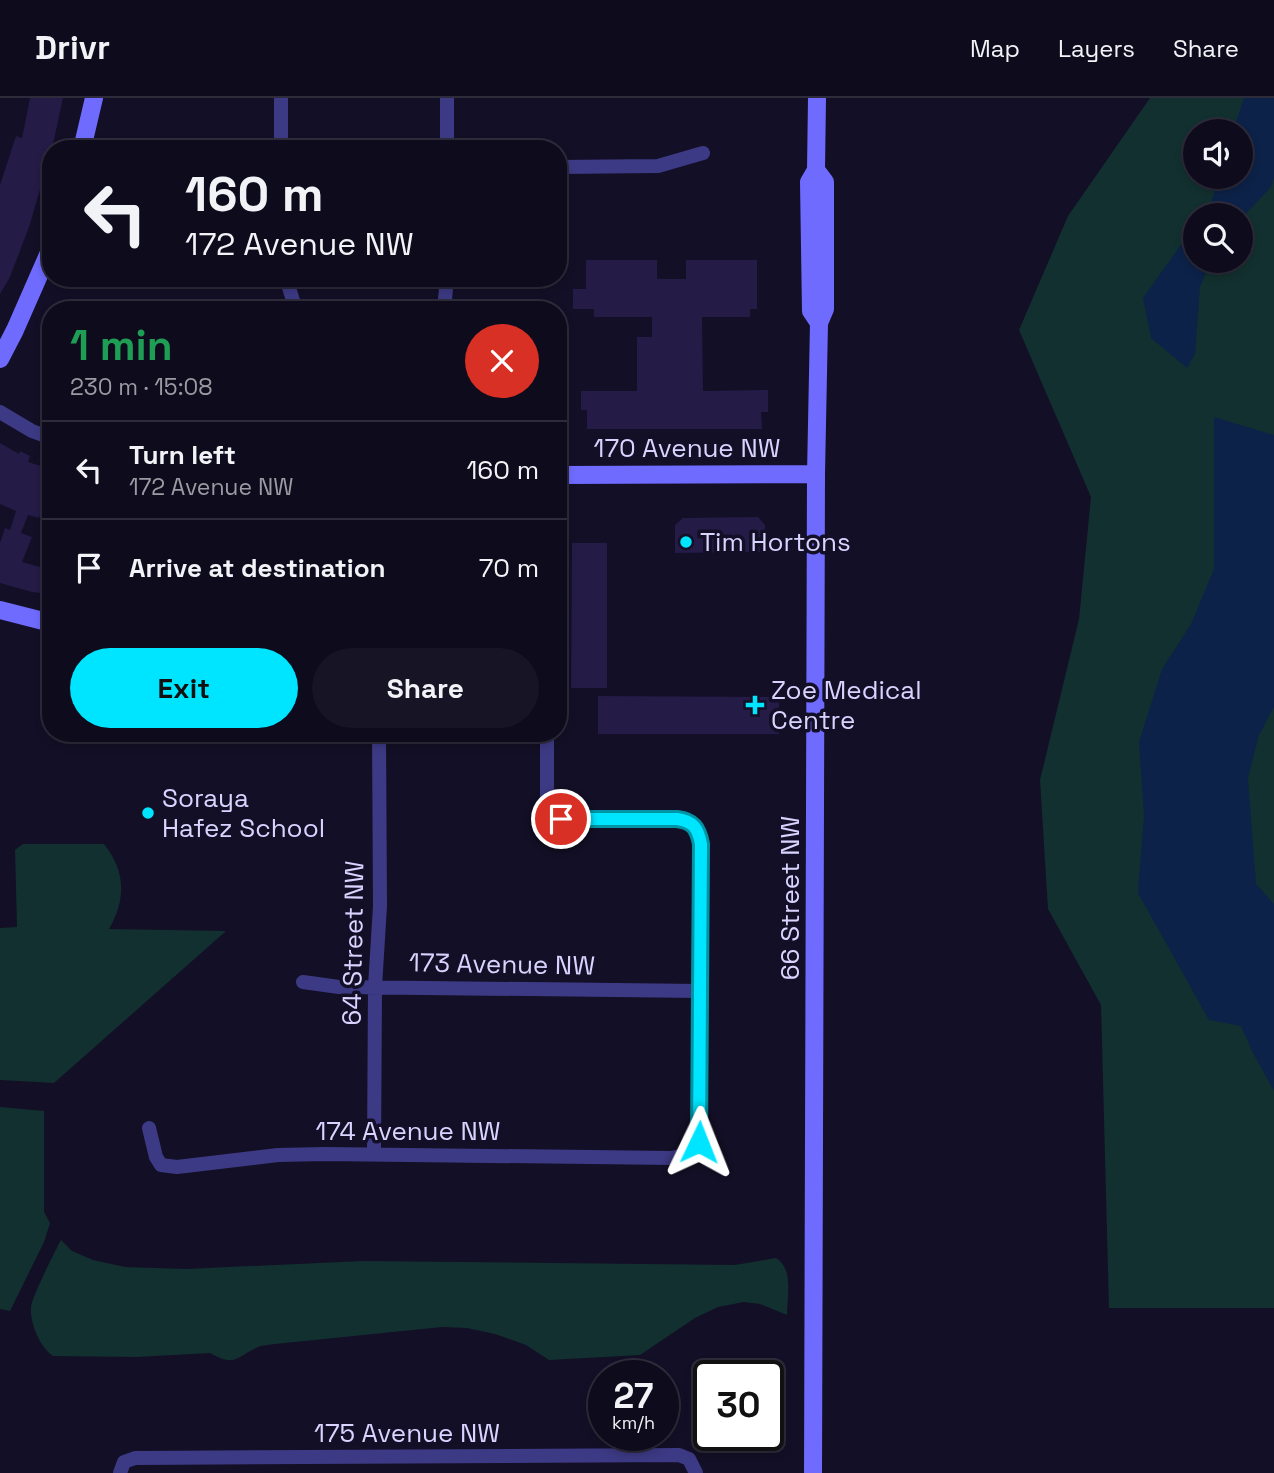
<!DOCTYPE html>
<html lang="en">
<head>
<meta charset="utf-8">
<style>
  body { margin:0; font-family:"Space Grotesk",sans-serif; background:#171425; color:#f1f3f6; height:100vh; display:flex; flex-direction:column; font-size:26px; white-space:nowrap }
  * { box-sizing:border-box; margin:0 }
  p { font-size:23px; color:#9b9ba3 }
  .icon { flex:none; width:38px; height:38px; fill:none; stroke:currentColor; stroke-width:2; stroke-linecap:round; stroke-linejoin:round }
  .map { position:relative; flex:1; overflow:hidden }
  .details { position:absolute; left:42px; top:203px; width:525px; height:441px; display:flex; flex-direction:column; background:#0e0b1c; border-radius:28px; box-shadow:0 4px 10px #0003,0 0 0 2px #2e2b3b }
  .details>* { flex:none }
  .top-card { position:absolute; left:42px; top:42px; width:525px; height:147px; border-radius:28px; box-shadow:0 4px 10px #0003,0 0 0 2px #2e2b3b; background:#0e0b1c; color:#f1f3f6; overflow:hidden }
  .buttons { position:absolute; left:1183px; top:21px; display:grid; gap:14px }
  .buttons a { display:grid; place-items:center; width:70px; height:70px; border-radius:50%; background:#0e0b1c; box-shadow:0 4px 10px #0003,0 0 0 2px #2e2b3b; font-size:35px }
  .speed { position:absolute; left:588px; top:1262px; display:flex; gap:14px; font-size:35px; font-weight:700; text-align:center }
  .speed>* { display:grid; place-content:center; width:91px; height:91px; border-radius:50%; background:#0e0b1c; box-shadow:0 4px 10px #0003,0 0 0 2px #2e2b3b; line-height:1 }
  .speed small { font-size:18px; font-weight:400 }
  .speed .limit { border:4px solid #111; border-radius:10px; background:#fff; color:#111 }
  .pin { position:absolute; display:grid; place-items:center; width:60px; height:60px; color:#fff; margin:-30px; border:4px solid #fff; border-radius:50%; box-shadow:0 2px 7px #0007 }
  .me { position:absolute; width:77px; margin:-38px; rotate:2deg; stroke-linejoin:round; filter:drop-shadow(0 0 5px #0008) }
  .turn { display:flex; align-items:center; gap:24px; height:147px; padding:0 28px; font-size:32px }
  .turn .icon { width:91px; height:91px; stroke-width:2.5 }
  .turn b { display:block; font-size:49px; line-height:60px }
  .round { display:grid; place-items:center; flex:none; width:74px; height:74px; border-radius:37px; background:#171425 }
  .overview { display:flex; align-items:center; justify-content:space-between; height:119px; padding:0 28px }
  h1 { font-size:42px; font-weight:600; line-height:52px; color:#1e9e55 }
  .button { display:flex; gap:14px; margin-top:auto; padding:14px 28px }
  .button a { flex:1; height:80px; border-radius:42px; background:#00e5ff; color:#111; font-size:28px; font-weight:600; line-height:80px; text-align:center }
  .button a+a { background:#171425; color:#f1f3f6 }
  ul { padding:0; list-style:none }
  li { display:flex; align-items:center; gap:21px; height:98px; padding:0 28px; border-top:2px solid #2e2b3b }
  li div { flex:1 }
  li b { display:block; font-size:26px }
  li em { font-style:normal }
  header { display:flex; align-items:center; gap:42px; box-sizing:border-box; height:98px; padding:0 35px; background:#0e0b1c; border-bottom:2px solid #2e2b3b }
  header strong { font-size:33px }
  nav { display:flex; gap:38px; margin-inline-start:auto; font-size:24px }
  .map>svg:first-child { display:block }
</style>
</head>
<body>
<header>
<strong>Drivr</strong>
<nav><a>Map</a><a>Layers</a><a>Share</a></nav>
</header>
<div class="map">
<svg width="1274" height="1375" viewBox="0 0 1274 1375">
  <rect width="100%" height="100%" fill="#130f26"/>
  <!-- green -->
  <path fill="#12302f" fill-rule="evenodd" d="M1150,0H1274V1210H1109L1101,907L1048,811L1040,682L1079,521L1091,399L1019,232L1068,118ZM1195,33H1241V79H1195ZM1195,117H1241V163H1195Z
    M23,746H104C126,773 126,802 109,831L226,833L54,985L0,982V830L17,829L15,752Z
    M0,1009L44,1013V1114L50,1125L44,1144L10,1213L0,1211Z
    M61,1142L72,1153L93,1162L125,1169L186,1171L363,1163L735,1167L776,1160C794,1171 787,1198 787,1217L760,1206L744,1204L718,1209L695,1220L640,1257L549,1262L526,1247L495,1236L467,1230L442,1229L275,1246C270,1247 263,1247 258,1249C237,1258 236,1270 210,1255L137,1259L53,1258C40,1249 30,1226 31,1209C32,1199 55,1153 61,1142Z"/>
  <!-- water -->
  <path fill="#0c2248" d="M1244,0H1274V80L1271,89L1241,121V117H1203L1210,108L1219,79H1241V33H1233Z
    M1195,127V163H1211L1200,189L1195,256L1187,270L1151,240L1143,200Z
    M1214,319L1274,337V609L1259,637L1248,680L1256,786L1274,806V993L1252,953L1241,928L1209,922L1138,795L1144,718L1139,644L1162,571L1191,526L1214,471Z"/>
  <!-- building -->
  <path fill="#241b47" d="M30,0H63L52,51L29,129L10,179L0,196V87L16,38L22,40Z
    M586,162H657V181H686V162H757V211H750V219H702L703,293L768,292V314H761L762,331H587V312H581V293H637V239H652V219H594V211H573V191H586Z
    M0,345L19,356L20,353L30,358L28,364L51,371V388L39,420L28,417L21,435L32,439L22,464L51,472L49,496L32,494L0,485V445L5,430L10,432L16,413L0,406Z
    M758,419L765,427V454L675,455V427L683,420Z
    M572,445H607V590H571Z
    M598,598L779,599V636H598Z"/>
  <g fill="none" stroke-linecap="round" stroke-linejoin="round">
    <!-- street -->
    <path stroke="#3d3a85" stroke-width="14" d="M447,0V51
      M281,51V0
      M558,69L658,68L703,55
      M286,180L296,212
      M444,212L447,180
      M0,314L32,333L51,340
      M303,884L339,889L700,893
      M149,1030L156,1059L161,1067L177,1069L278,1057L325,1056L672,1060C690,1056 698,1052 700,1032L701,745C698,731 693,723 677,721L569,722C556,721 550,718 547,706V635
      M374,1056L375,889L380,808L379,635
      M120,1375L124,1364L135,1360L679,1357L689,1361L696,1375"/>
    <!-- secondary -->
    <path stroke="#6f6bff" stroke-width="18" d="M817,0L816,72L809,84L811,213L819,225
      M82,51L94,0
      M0,261L15,232L51,150
      M558,377L816,376
      M0,512L51,525
      M813,1375L816,376L819,225L825,211V84L816,72"/>
  </g>
  <g fill="none" stroke-linecap="round" stroke-linejoin="round">
    <!-- route casing -->
    <g stroke="#0095a6" stroke-width="18">
      <path id="route" d="M561,721H677C693,723 698,730 701,746L699,1044"/>
    </g>
    <!-- route -->
    <use href="#route" stroke="#00e5ff" stroke-width="12"/>
  </g>
  <!-- markers -->
  <g fill="#00e5ff" stroke="#130f26" stroke-width="2.5">
    <circle cx="686" cy="444" r="7"/>
    <path d="M751.5 596.5h7v7h7v7h-7v7h-7v-7h-7v-7h7z"/>
    <circle cx="148" cy="715" r="7"/>
  </g>
  <g text-anchor="middle" dominant-baseline="central" stroke-width="7" stroke-linejoin="round" paint-order="stroke">
    <!-- street labels -->
    <g font-size="26" fill="#d9d4ff" stroke="#130f26">
      <text x="687" y="350">170 Avenue NW</text>
      <text transform="translate(790 800) rotate(-90)">66 Street NW</text>
      <text transform="translate(353 845) rotate(-89)">64 Street NW</text>
      <text transform="translate(502 866) rotate(1)">173 Avenue NW</text>
      <text x="408" y="1033">174 Avenue NW</text>
      <text x="407" y="1335">175 Avenue NW</text>
    </g>
    <!-- poi labels -->
    <g font-size="26" fill="#d9d4ff" stroke="#130f26" text-anchor="start">
      <text x="700" y="444">Tim Hortons</text>
      <text x="771" y="592">Zoe Medical<tspan x="771" dy="30">Centre</tspan></text>
      <text x="162" y="700">Soraya<tspan x="162" dy="30">Hafez School</tspan></text>
    </g>
  </g>
</svg>
<div class="buttons">
<a><svg class="icon" aria-label="sound" viewBox="0 0 24 24"><path d="M4 9h4l5-4v14l-5-4H4zM17 9q2 3 0 6"/></svg></a>
<a><svg class="icon" aria-label="search" viewBox="0 0 24 24"><circle cx="10" cy="10" r="6"/><path d="M15 15l6 6"/></svg></a>
</div>
<div class="speed"><div>27<small>km/h</small></div><div class="limit">30</div></div>
<div class="pin" style="left:561px;top:721px;background:#d93025"><svg class="icon" aria-label="arrive" viewBox="0 0 24 24"><path d="M6 21V4h12l-3 4 3 4H6"/></svg></div>
<svg class="me" style="left:699px;top:1044px" viewBox="-20 -20 40 40"><path d="M0-17L14 15 0 8-14 15z" fill="#00e5ff" stroke="#fff" stroke-width="4"/></svg>
<div class="top-card">
<div class="turn"><svg class="icon" aria-label="left" viewBox="0 0 24 24"><path d="M17 20v-9H6M10 6l-5 5 5 5"/></svg><div><b>160 m</b>172 Avenue NW</div></div>
</div>
<section class="details">
<div class="overview"><div><h1>1 min</h1><p>230 m · 15:08</p></div><a class="round" style="background:#d93025;color:#fff"><svg class="icon" aria-label="close" viewBox="0 0 24 24"><path d="M6 6l12 12M18 6L6 18"/></svg></a></div>
<ul>
<li><svg class="icon" aria-label="left" viewBox="0 0 24 24"><path d="M17 20v-9H6M10 6l-5 5 5 5"/></svg><div><b>Turn left</b><p>172 Avenue NW</p></div><em>160 m</em></li>
<li><svg class="icon" aria-label="arrive" viewBox="0 0 24 24"><path d="M6 21V4h12l-3 4 3 4H6"/></svg><div><b>Arrive at destination</b></div><em>70 m</em></li>
</ul>
<div class="button"><a>Exit</a><a>Share</a></div>
</section>
</div>
</body>
</html>
